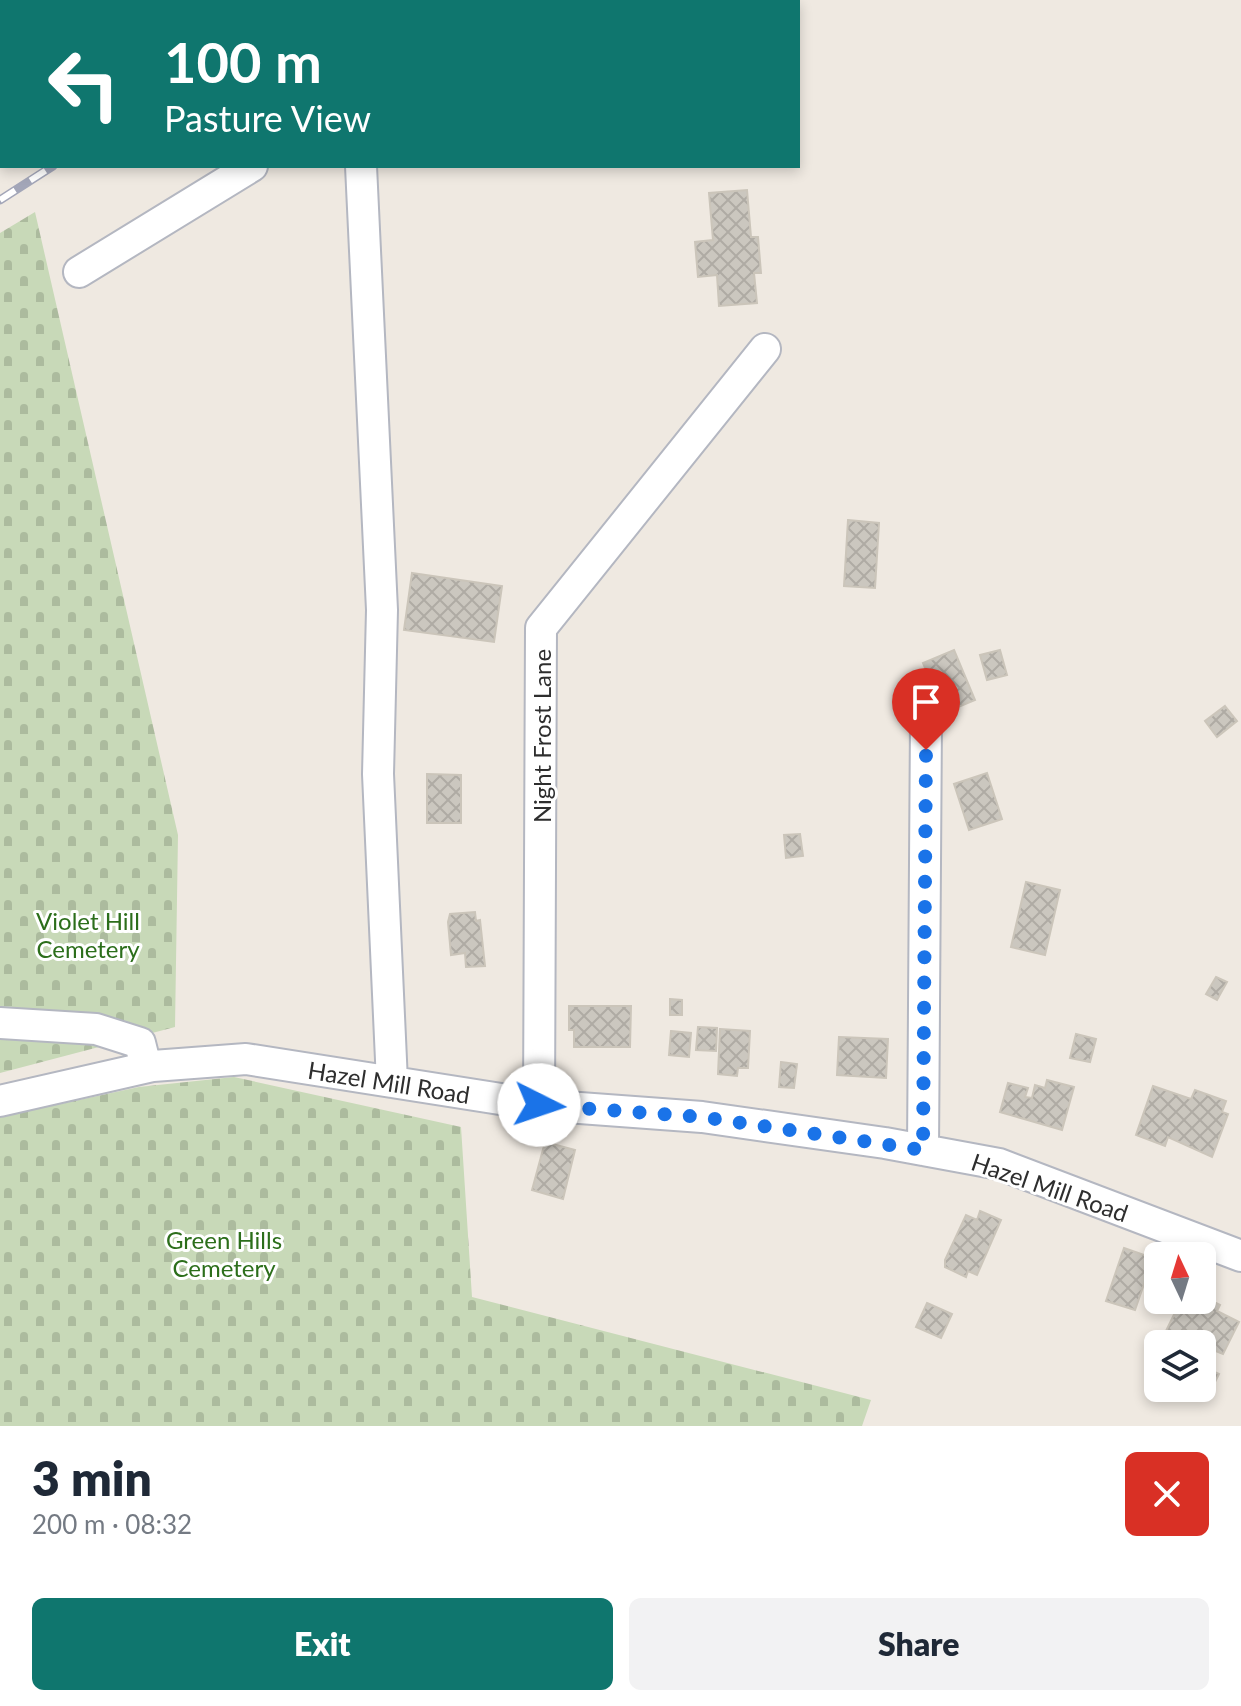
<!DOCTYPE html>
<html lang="en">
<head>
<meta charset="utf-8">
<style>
  body { margin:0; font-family:Lato,sans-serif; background:#f2f2f3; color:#1f2937; height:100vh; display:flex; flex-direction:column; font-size:30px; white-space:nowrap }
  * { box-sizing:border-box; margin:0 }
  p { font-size:26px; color:#747a83 }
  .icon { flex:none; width:44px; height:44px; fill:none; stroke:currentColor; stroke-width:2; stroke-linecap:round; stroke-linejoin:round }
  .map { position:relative; height:1426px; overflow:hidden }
  .details { display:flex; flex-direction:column; background:#fff; flex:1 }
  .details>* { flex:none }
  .top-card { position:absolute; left:0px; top:0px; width:800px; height:168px; box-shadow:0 4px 12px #0003; background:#0f766e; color:#fff; overflow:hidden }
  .needle { width:52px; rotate:356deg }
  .fabs { position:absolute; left:1144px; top:1242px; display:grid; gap:16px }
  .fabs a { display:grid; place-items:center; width:72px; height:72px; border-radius:12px; background:#fff; box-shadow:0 4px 12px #0003; font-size:40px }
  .pin { position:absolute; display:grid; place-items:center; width:68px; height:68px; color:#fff; margin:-82px -34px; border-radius:50% 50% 50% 0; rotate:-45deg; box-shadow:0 0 8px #0007 }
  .pin .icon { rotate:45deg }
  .me { position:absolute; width:88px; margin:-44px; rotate:94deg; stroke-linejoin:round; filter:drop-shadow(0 0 6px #0008) }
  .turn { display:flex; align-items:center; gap:28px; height:168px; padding:0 32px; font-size:36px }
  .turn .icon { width:104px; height:104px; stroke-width:2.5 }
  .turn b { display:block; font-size:56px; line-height:68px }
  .round { display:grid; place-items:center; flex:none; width:84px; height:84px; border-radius:12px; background:#f2f2f3 }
  .summary { display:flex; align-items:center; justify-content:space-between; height:136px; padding:0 32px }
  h1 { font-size:48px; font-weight:800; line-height:60px }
  .primary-button { display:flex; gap:16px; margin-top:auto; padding:16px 32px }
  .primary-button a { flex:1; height:92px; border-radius:12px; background:#0f766e; color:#fff; font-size:32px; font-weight:800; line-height:92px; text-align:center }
  .primary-button a+a { background:#f2f2f3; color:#1f2937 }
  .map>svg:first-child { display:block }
</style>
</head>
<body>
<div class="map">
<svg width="1241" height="1426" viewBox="0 0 1241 1426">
  <defs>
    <pattern id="cemetery-stones" width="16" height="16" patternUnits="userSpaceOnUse" patternTransform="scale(2)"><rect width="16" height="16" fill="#c8d9b8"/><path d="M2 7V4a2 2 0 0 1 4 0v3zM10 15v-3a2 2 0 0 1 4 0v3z" fill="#acbb9e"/></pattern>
    <pattern id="building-cross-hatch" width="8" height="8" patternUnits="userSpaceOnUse" patternTransform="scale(2)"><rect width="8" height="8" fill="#cbc7bf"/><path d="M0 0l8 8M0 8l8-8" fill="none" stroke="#afaba4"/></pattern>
  </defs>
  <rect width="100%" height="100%" fill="#efe9e1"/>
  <!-- cemetery -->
  <path fill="url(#cemetery-stones)" d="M35,212L178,835L175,1027L0,1073V233Z
    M234,1077L461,1127L472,1297L871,1400L862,1426H0V1117L139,1087Z"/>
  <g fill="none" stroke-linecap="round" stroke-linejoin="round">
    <!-- stream -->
    <path stroke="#75cff0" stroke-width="8" d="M77,2L79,0
      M0,94L2,92"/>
  </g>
  <!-- building -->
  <path fill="url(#building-cross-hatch)" stroke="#cbc5ba" stroke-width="2" d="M747,190L751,237H758L761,273H754L757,303L719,306L717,275L698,277L695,242L713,240L709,193Z
    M848,520L879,523L875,588L844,586Z
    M412,573L502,586L494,642L404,630Z
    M954,650L975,700L944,713L923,663Z
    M1000,650L1007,675L987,680L980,655Z
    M1225,706L1237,721L1217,737L1205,721Z
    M987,773L1002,819L969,830L954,784Z
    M427,774L461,775V823H427Z
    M800,834L803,856L786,858L784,835Z
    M1026,882L1060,890L1045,955L1011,947Z
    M475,912L476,921L480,920L485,966L466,967L465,953L451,955L448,922L450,914Z
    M1216,977L1227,982L1217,1000L1206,994Z
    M670,999L682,1000V1015H670Z
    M569,1006H631L630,1047H574V1030H569Z
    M698,1027L717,1028L716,1051L696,1050Z
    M720,1029L750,1031L748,1068H738L737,1076L718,1074Z
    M671,1031L691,1033L689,1057L669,1055Z
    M1076,1034L1096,1039L1090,1062L1070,1058Z
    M839,1037L888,1039L886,1078L837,1075Z
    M781,1062L797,1064L794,1088L779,1087Z
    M1047,1080L1074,1087L1062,1130L1000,1112L1008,1083L1028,1088L1025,1097L1032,1098L1035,1085L1045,1088Z
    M1153,1086L1191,1099L1195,1090L1226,1101L1222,1112L1228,1114L1212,1157L1168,1137L1165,1146L1136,1135Z
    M545,1142L575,1150L563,1199L532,1190Z
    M980,1211L1001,1220L977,1275L968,1271L966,1277L945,1267V1260L966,1215L977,1220Z
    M1124,1248L1153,1258L1135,1310L1106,1301Z
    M1202,1296L1220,1305L1217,1311L1239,1322L1223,1354L1166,1331L1181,1300H1202Z
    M927,1303L952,1314L941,1338L916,1327Z
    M1204,1367L1219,1374L1210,1392L1202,1388Z"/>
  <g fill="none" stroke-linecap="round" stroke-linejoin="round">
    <!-- minor casing -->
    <g stroke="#b4b7c1" stroke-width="34">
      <path id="minor" d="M361,166L382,610L378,774L392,1082
        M79,272L252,166
        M0,1023L96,1029L140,1043L146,1067
        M0,1101L153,1066L246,1059L539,1105L702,1117L885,1143L999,1164L1241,1256
        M539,1105L541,628L765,349
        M923,1150L926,720"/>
    </g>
    <!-- minor -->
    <use href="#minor" stroke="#fff" stroke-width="30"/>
    <!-- rail casing -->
    <g stroke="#a3a6b8" stroke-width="9">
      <path id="rail" d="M335,2L339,0
        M0,200L53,166"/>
    </g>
    <!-- rail -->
    <use href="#rail" stroke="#fff" stroke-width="6" stroke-dasharray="18" stroke-linecap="butt"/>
  </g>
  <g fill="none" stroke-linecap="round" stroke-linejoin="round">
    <!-- route -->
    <path stroke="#1a73e8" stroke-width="14" stroke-dasharray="0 25.2" d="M539,1105L702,1117L923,1150L926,750"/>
  </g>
  <g text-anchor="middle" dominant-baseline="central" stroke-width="6" stroke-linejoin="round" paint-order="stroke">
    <!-- street labels -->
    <g font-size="24" fill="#2e2e2e" stroke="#fff">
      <text transform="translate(541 736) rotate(-90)">Night Frost Lane</text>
      <text transform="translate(389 1082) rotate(9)">Hazel Mill Road</text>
      <text transform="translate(1050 1187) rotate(19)">Hazel Mill Road</text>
    </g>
    <!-- park labels -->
    <g font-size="24" fill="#2c6e1b" stroke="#fff">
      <text x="88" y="920">Violet Hill<tspan x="88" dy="28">Cemetery</tspan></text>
      <text x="224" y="1239">Green Hills<tspan x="224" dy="28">Cemetery</tspan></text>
    </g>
  </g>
</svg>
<div class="fabs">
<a><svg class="needle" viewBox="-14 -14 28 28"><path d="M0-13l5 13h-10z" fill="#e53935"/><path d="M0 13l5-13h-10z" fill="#747a83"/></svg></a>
<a><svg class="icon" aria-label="layers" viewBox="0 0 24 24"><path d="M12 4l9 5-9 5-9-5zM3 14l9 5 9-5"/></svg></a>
</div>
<div class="pin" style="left:926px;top:750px;background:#d93025"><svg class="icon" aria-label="arrive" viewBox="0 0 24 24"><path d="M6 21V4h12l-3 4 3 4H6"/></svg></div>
<svg class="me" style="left:539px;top:1105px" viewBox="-20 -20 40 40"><circle r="19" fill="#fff"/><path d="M0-13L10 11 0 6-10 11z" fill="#1a73e8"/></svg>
<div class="top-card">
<div class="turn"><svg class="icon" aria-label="left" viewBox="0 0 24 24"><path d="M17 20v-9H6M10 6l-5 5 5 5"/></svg><div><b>100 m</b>Pasture View</div></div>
</div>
</div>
<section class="details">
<div class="summary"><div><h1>3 min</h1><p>200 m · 08:32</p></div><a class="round" style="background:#d93025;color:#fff"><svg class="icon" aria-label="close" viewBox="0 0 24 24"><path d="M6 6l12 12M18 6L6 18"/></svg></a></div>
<div class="primary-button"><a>Exit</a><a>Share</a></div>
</section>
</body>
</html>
